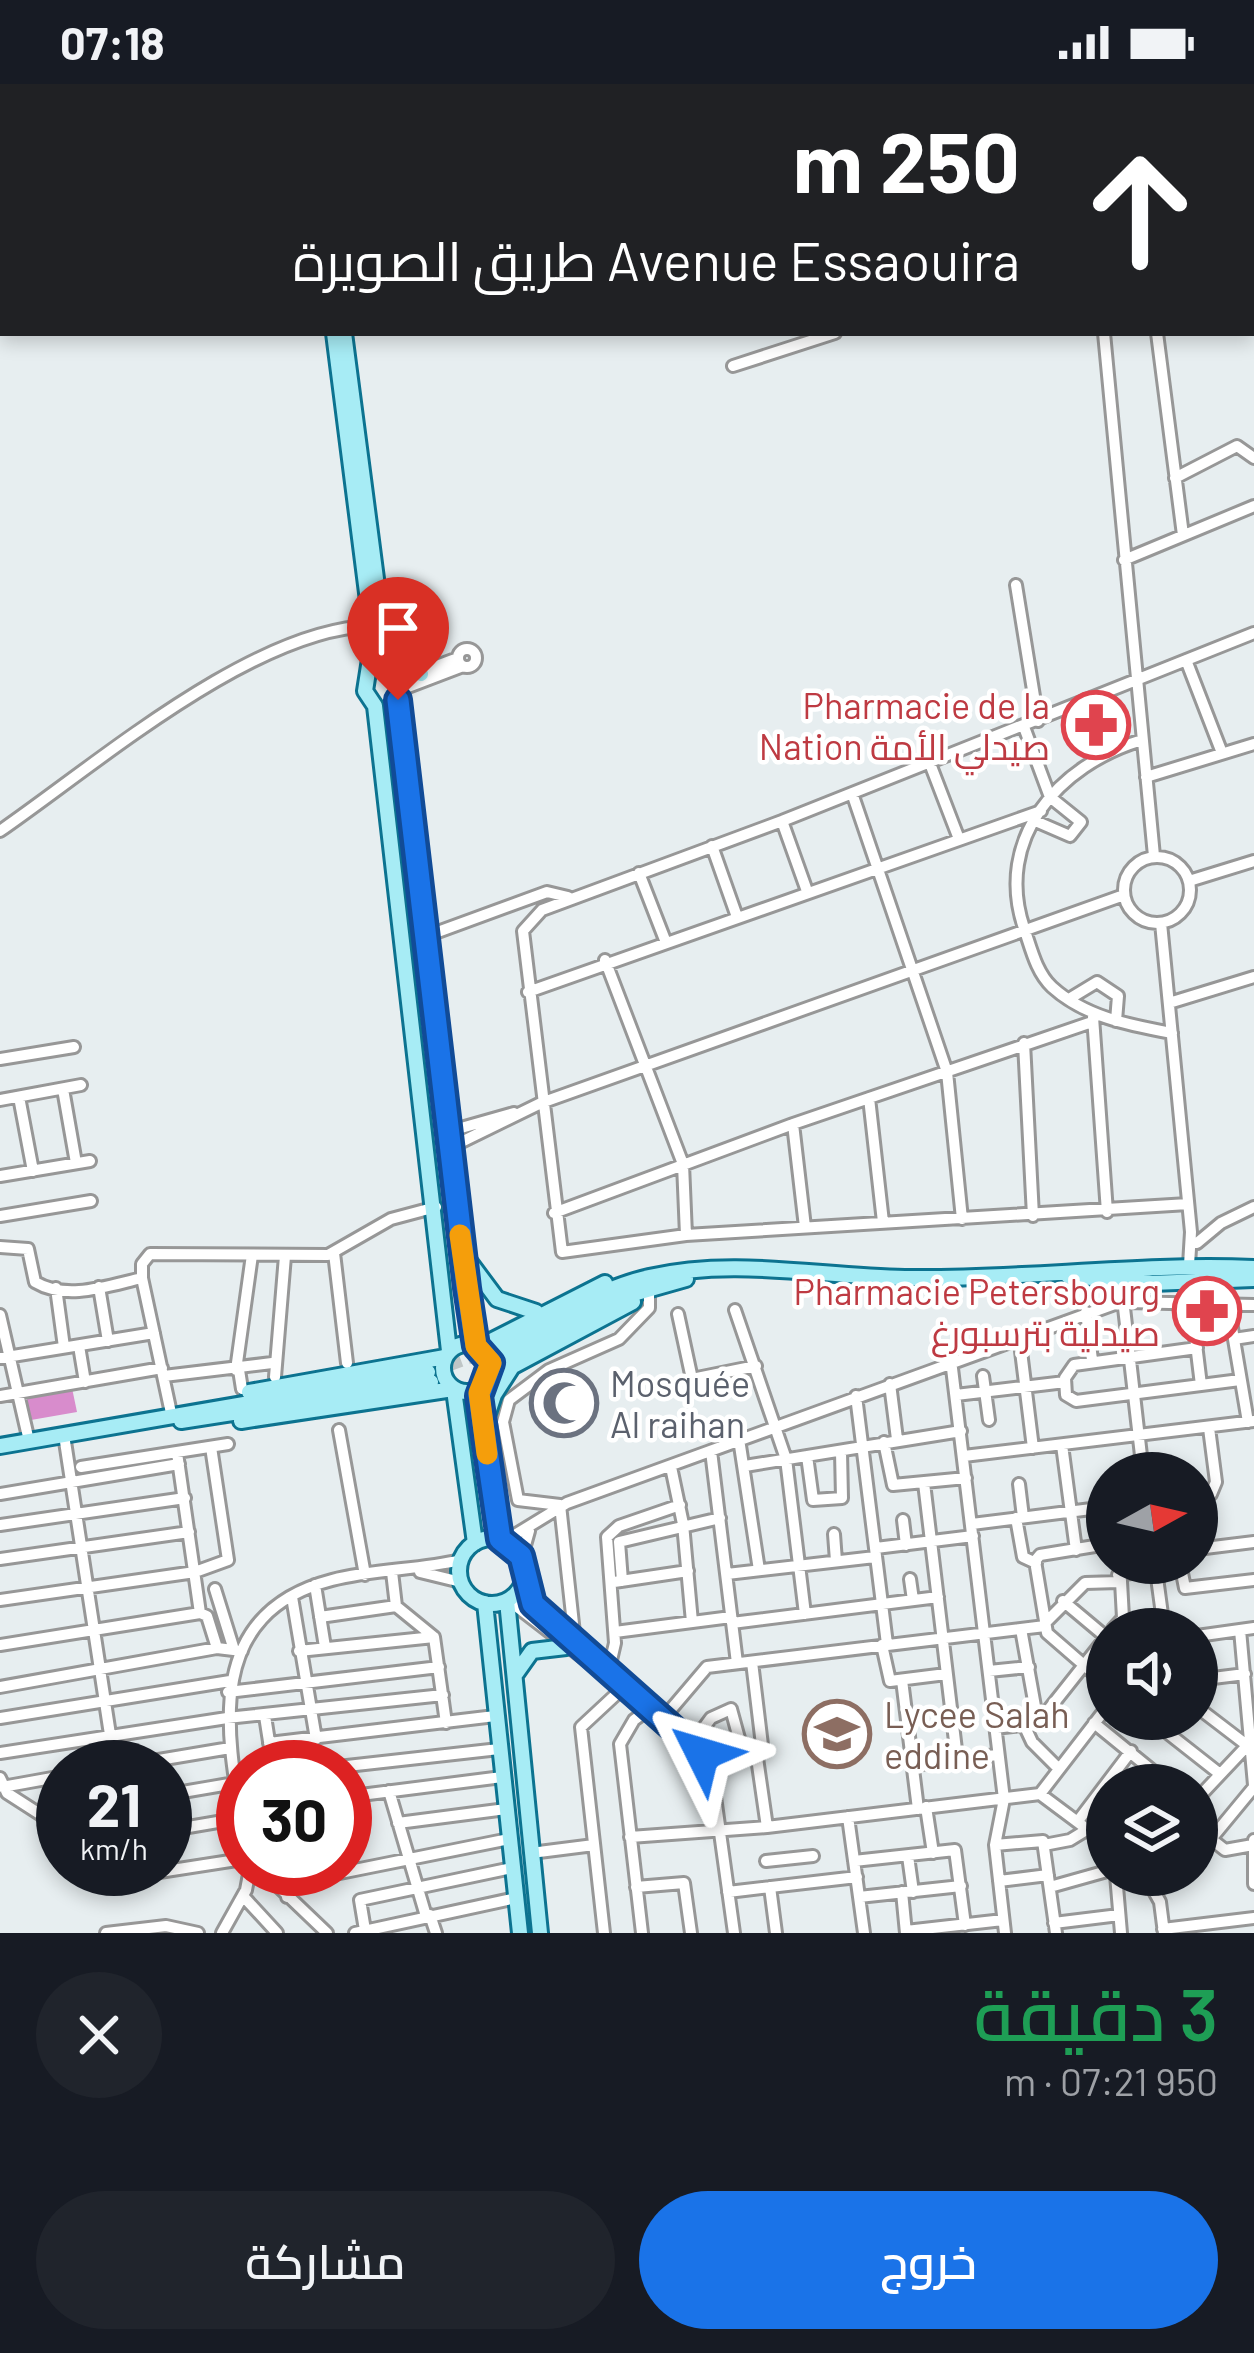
<!DOCTYPE html>
<html lang="ar">
<head>
<meta charset="utf-8">
<style>
  body { margin:0; font-family:Barlow,Cairo,sans-serif; background:#20242c; color:#f1f3f6; direction:rtl; height:100vh; display:flex; flex-direction:column; font-size:45px; white-space:nowrap }
  * { box-sizing:border-box; margin:0 }
  p { font-size:39px; color:#9ea1a6 }
  .icon { flex:none; width:66px; height:66px; fill:none; stroke:currentColor; stroke-width:2; stroke-linecap:round; stroke-linejoin:round }
  .map { position:relative; height:1849px; overflow:hidden; direction:ltr }
  .sheet { display:flex; flex-direction:column; background:#171b24; flex:1 }
  .sheet>* { flex:none }
  .top-card { position:absolute; left:0px; top:0px; width:1254px; height:252px; box-shadow:0 6px 18px #0003; direction:rtl; background:#202124; color:#fff; overflow:hidden }
  .needle { width:78px; rotate:82deg }
  .fabs { position:absolute; left:1086px; top:1368px; display:grid; gap:24px }
  .fabs a { display:grid; place-items:center; width:132px; height:132px; border-radius:50%; background:#171b24; box-shadow:0 6px 18px #0003; font-size:60px }
  .speed { position:absolute; left:36px; top:1656px; display:flex; gap:24px; font-size:60px; font-weight:700; text-align:center }
  .speed>* { display:grid; place-content:center; width:156px; height:156px; border-radius:50%; background:#171b24; box-shadow:0 6px 18px #0003; line-height:1 }
  .speed small { font-size:30px; font-weight:400 }
  .speed .limit { border:18px solid #d22; background:#fff; color:#111 }
  .pin { position:absolute; display:grid; place-items:center; width:102px; height:102px; color:#fff; margin:-123px -51px; border-radius:50% 50% 50% 0; rotate:-45deg; box-shadow:0 0 12px #0007 }
  .pin .icon { rotate:45deg }
  .me { position:absolute; width:132px; margin:-66px; rotate:310deg; stroke-linejoin:round; filter:drop-shadow(0 0 9px #0008) }
  .turn { display:flex; align-items:center; gap:42px; height:252px; padding:0 36px; font-size:54px }
  .turn .icon { width:156px; height:156px; stroke-width:2.5 }
  .turn b { display:block; font-size:84px; line-height:102px }
  .round { display:grid; place-items:center; flex:none; width:126px; height:126px; border-radius:63px; background:#20242c }
  .headline { display:flex; align-items:center; justify-content:space-between; height:204px; padding:0 36px }
  h1 { font-size:72px; font-weight:600; line-height:90px; color:#1e9e55 }
  .cta { display:flex; gap:24px; margin-top:auto; padding:24px 36px }
  .cta a { flex:1; height:138px; border-radius:72px; background:#1a73e8; color:#fff; font-size:48px; font-weight:600; line-height:138px; text-align:center }
  .cta a+a { background:#20242c; color:#f1f3f6 }
  .status { display:flex; justify-content:space-between; align-items:center; height:84px; padding:0 60px; background:#171b24; direction:ltr }
  .status svg { height:33px; fill:currentColor }
  .map>svg:first-child { display:block }
</style>
</head>
<body>
<div class="status"><b>07:18</b><svg viewBox="0 0 49 12"><path d="M0 12V9h3v3zM5 12V6h3v6zM10 12V3h3v9zM15 12V0h3v12zM26 1h20v11H26zM47 4h2v5h-2z"/></svg></div>
<div class="map">
<svg width="1254" height="1849" viewBox="0 0 1254 1849">
  <rect width="100%" height="100%" fill="#e7eef0"/>
  <!-- pitch -->
  <path fill="#d88ccc" d="M72,1304L77,1328L31,1336L26,1311Z"/>
  <g fill="none" stroke-linecap="round" stroke-linejoin="round">
    <!-- major-tunnel -->
    <path stroke="#bfc5c6" stroke-width="14" stroke-dasharray="14 7" stroke-linecap="butt" d="M428,1288L499,1262"/>
    <!-- minor casing -->
    <g stroke="#979797" stroke-width="16">
      <path id="minor" d="M1067,0L1070,3
        M1184,0L1185,3
        M990,3L999,0
        M1251,16L1254,15
        M1251,119L1254,118
        M1104,249L1154,772
        M1157,249L1183,451
        M733,282L835,249
        M1175,394L1237,362L1254,374
        M1124,476L1254,422
        M1016,501L1038,637
        M458 574a9 9 0 1 1 18 0a9 9 0 1 1-18 0Z
        M1186,576L1222,669
        M397,597L458,574
        M400,606L463,582
        M1024,643L1050,713L1081,738L1070,752L1033,736
        M1142,656C1058,681 994,755 1024,844C1031,864 1036,888 1052,903C1085,933 1129,941 1172,949
        M929,677L959,755
        M1146,693L1254,660
        M852,709L947,988L962,1135
        M782,737L807,807
        M0,747C97,680 253,545 371,542
        M712,762L736,830
        M1124 806a33 33 0 1 1 66 0a33 33 0 1 1-66 0Z
        M639,789L665,856
        M1189,797L1254,777
        M1161,839L1191,1148L1189,1181
        M424,853L547,808L568,813
        M605,876L683,1080L686,1151
        M528,908L1041,727
        M1069,915L1097,898L1118,912L1116,937
        M1169,919L1254,893
        M1093,933L1107,1128
        M1024,959L1033,1132
        M0,975L74,963
        M63,1005L76,1079
        M19,1013L33,1087
        M869,1014L883,1138
        M0,1016L81,1001
        M793,1040L805,1143
        M447,1048L514,1029
        M449,1064L541,1019L1124,811
        M0,1092L90,1077
        M1188,1120L686,1151L562,1168L523,847L542,826L782,737L1254,549
        M554,1129L793,1040L1092,938
        M0,1132L91,1117
        M1197,1159L1221,1139L1254,1123
        M0,1163L28,1165L35,1198C67,1217 107,1202 142,1194
        M334,1169L347,1279
        M1129,1198L1123,1215L1143,1389
        M99,1203L108,1257
        M56,1204L64,1263
        M1127,1218L1254,1221
        M1191,1219L1201,1301
        M1228,1220L1248,1338
        M735,1226L786,1375L805,1530
        M1086,1228L1092,1276
        M678,1230L692,1295L756,1282
        M0,1231L29,1357
        M1019,1251L1033,1364
        M1234,1255L1254,1252
        M79,1262L85,1298
        M1197,1264L1074,1281L1065,1294L1066,1311L1076,1317L1240,1296
        M0,1274L154,1249
        M951,1276L1004,1715L995,1761L1005,1849
        M236,1286L252,1171
        M239,1286L242,1305
        M164,1292L272,1279
        M983,1292L989,1336
        M275,1293L285,1172
        M890,1300L897,1355
        M956,1311L1065,1298
        M0,1312L162,1284
        M856,1312L887,1560
        M171,1329L142,1194V1180L150,1170L328,1171L391,1135L436,1123
        M339,1346L365,1491
        M64,1351L115,1683
        M739,1355L759,1486
        M884,1358L893,1401L966,1394
        M1062,1361L1076,1466
        M711,1367L737,1579
        M177,1369L200,1529L207,1532L217,1564
        M807,1372L813,1416L842,1414L841,1368
        M964,1372L1254,1337
        M745,1382L961,1347
        M81,1383L228,1360
        M671,1383L683,1440L692,1538
        M924,1399L957,1674
        M1019,1400L1023,1433
        M0,1410L179,1380
        M1197,1412L1211,1410L1216,1398L1209,1344
        M1016,1434L1023,1473L1036,1479
        M903,1436L906,1461
        M972,1440L1107,1423
        M0,1441L185,1414
        M834,1450L836,1477
        M505,1457L567,1419L1134,1213L1152,1199
        M1107,1460L1040,1471L1035,1477L1047,1549L1107,1601
        M876,1464L973,1452
        M1197,1465L1254,1458
        M522,1472L529,1447
        M0,1475L189,1448
        M1120,1479L1123,1534
        M1155,1479L1164,1545
        M1180,1479L1185,1504L1254,1496
        M392,1488L396,1522L434,1553L446,1639
        M420,1488L461,1498
        M727,1490L875,1473
        M1118,1491L1156,1485
        M910,1495L913,1516
        M523,1497L533,1520L710,1677L734,1849
        M622,1497L619,1458L720,1434
        M614,1498L688,1487
        M315,1501L325,1563
        M215,1505L234,1566
        M292,1513L316,1655
        M0,1516L195,1488L228,1476L211,1363
        M508,1516L599,1586
        M1063,1517L1106,1553
        M320,1533L396,1522
        M732,1539L938,1513
        M1044,1540L1085,1499L1119,1498
        M1021,1545L1038,1639
        M1113,1545L1123,1534L1139,1545
        M1240,1546L1254,1701
        M615,1548L731,1533
        M1197,1552L1254,1544
        M575,1558L560,1421L518,1416L503,1338L509,1316L549,1286L619,1255L649,1224V1211
        M0,1561L200,1529
        M882,1561L890,1597L946,1590
        M299,1567L434,1553
        M989,1587L1029,1583
        M608,1589L615,1559L607,1453L619,1442L680,1421
        M902,1596L918,1725
        M1197,1596L1245,1590
        M0,1603L217,1564L242,1567
        M228,1608L439,1583
        M1197,1623L1248,1662
        M265,1632L273,1683
        M0,1634L230,1597
        M1150,1635L1220,1690
        M662,1636L707,1583L1045,1542
        M1094,1639L1170,1701
        M1025,1643L1032,1658L1059,1685
        M995,1644L1038,1639L1107,1552
        M269,1659L495,1632
        M691,1661L711,1634L731,1625L743,1669
        M756,1667L767,1743
        M0,1669L227,1634L443,1611
        M708,1674L762,1661L752,1578
        M912,1681L997,1671
        M117,1683L230,1664
        M338,1683L499,1665
        M0,1694L7,1709L63,1745
        M2,1703L63,1692
        M389,1707L426,1832
        M1040,1710L1107,1623
        M165,1711L235,1699
        M345,1713L502,1693
        M1197,1715L1246,1663
        M926,1723L933,1769
        M44,1733L63,1730
        M848,1733L864,1849
        M1078,1737L1131,1667
        M398,1739L506,1725
        M243,1744C225,1645 205,1529 332,1496C375,1485 418,1486 461,1476
        M1197,1744L1211,1755L1254,1703
        M165,1747L241,1734
        M630,1753L767,1743L1040,1710L1107,1760
        M1211,1755L1225,1766L1253,1761
        M1254,1756V1800
        M995,1761L1043,1757L1056,1849
        M1044,1761L1070,1756L1088,1745
        M531,1769L594,1761
        M908,1772L913,1808
        M766,1777L813,1772
        M854,1777L955,1766L965,1841
        M130,1785L140,1791L243,1775
        M260,1785L327,1849
        M320,1785L330,1791L509,1755
        M1116,1791L1121,1849
        M1145,1791L1160,1818L1164,1849
        M999,1797L1048,1791
        M636,1803L684,1799L691,1849
        M770,1803L776,1849
        M1050,1803L1107,1787
        M728,1808L857,1793
        M902,1808L906,1849
        M243,1812L277,1849
        M287,1813L310,1785
        M859,1813L961,1802
        M430,1831L436,1849
        M1054,1839L1119,1831
        M1163,1845L1254,1834
        M365,1846L360,1816L512,1784
        M906,1847L1003,1836
        M106,1849L166,1842L198,1849
        M222,1849L246,1806L250,1785
        M355,1849L516,1814
        M604,1849L581,1643L624,1603
        M642,1849L620,1660L634,1636L649,1625"/>
    </g>
    <!-- major casing -->
    <g stroke="#0c7390" stroke-width="20">
      <path id="major" d="M315,0V3
        M334,249L373,556L365,607L375,622L449,1267
        M344,249L378,510L400,606L424,853L476,1261
        M391,575L421,590
        M468,1176L497,1215L536,1228
        M1068,1192L1152,1199L1254,1195
        M443 1284a24 24 0 1 1 48 0a24 24 0 1 1-48 0Z
        M499,1262C547,1238 596,1205 649,1193C735,1173 819,1193 905,1194C1022,1196 1137,1179 1254,1184
        M479,1263L605,1199
        M502,1273L619,1214L686,1195
        M489,1295L633,1218
        M480,1305L499,1455
        M454,1306L475,1459
        M249,1308L445,1273
        M181,1337L431,1298
        M241,1337L453,1305
        M485,1338L494,1311L512,1283
        M0,1362L428,1288
        M459 1487a33 33 0 1 1 66 0a33 33 0 1 1-66 0Z
        M507,1517L540,1849
        M485,1519L520,1849
        M515,1591L532,1567L566,1563"/>
    </g>
    <!-- minor -->
    <use href="#minor" stroke="#fff" stroke-width="10"/>
    <!-- major -->
    <use href="#major" stroke="#a7ecf5" stroke-width="14"/>
  </g>
  <g fill="none" stroke-linecap="round" stroke-linejoin="round">
    <!-- route casing -->
    <g stroke="#114b97" stroke-width="30">
      <path id="route" d="M398,616L467,1204L476,1262L491,1279L479,1312L500,1455L521,1472L533,1520L702,1670"/>
    </g>
    <!-- route -->
    <use href="#route" stroke="#1a73e8" stroke-width="21"/>
    <!-- slow -->
    <path stroke="#f59e0b" stroke-width="21" d="M460,1151L476,1262L491,1279L479,1309L487,1370"/>
  </g>
  <!-- icons -->
  <defs>
    <g id="pharmacy-ring" transform="scale(3.45)"><circle r="9.5" fill="#fff" stroke="#e0444e" stroke-width="1.5"/><path d="M-2-6h4v4h4v4h-4v4h-4v-4h-4v-4h4Z" fill="#e0444e"/></g>
    <g id="mosque-ring" transform="scale(3.45)"><circle r="9.5" fill="#fff" stroke="#6b7280" stroke-width="1.5"/><path d="M3.5-4.9A6 6 0 1 0 3.5 4.9A5 5 0 1 1 3.5-4.9Z" fill="#6b7280"/></g>
    <g id="school-ring" transform="scale(3.45)"><circle r="9.5" fill="#fff" stroke="#8d6e63" stroke-width="1.5"/><path d="M0-5L7-2L0 1L-7-2ZM-4 1L0 2.5L4 1V4Q0 6-4 4Z" fill="#8d6e63"/></g>
  </defs>
  <g fill-rule="evenodd">
    <use href="#pharmacy-ring" x="1096" y="641"/>
    <use href="#pharmacy-ring" x="1207" y="1227"/>
    <use href="#mosque-ring" x="564" y="1319"/>
    <use href="#school-ring" x="837" y="1650"/>
  </g>
  <g text-anchor="middle" dominant-baseline="central" stroke-width="9" stroke-linejoin="round" paint-order="stroke">
    <!-- health labels -->
    <g font-size="36" fill="#be3a42" stroke="#fff" text-anchor="end">
      <text x="1050" y="620">Pharmacie de la<tspan x="1050" dy="41">Nation صيدلي الأمة</tspan></text>
      <text x="1160" y="1206">Pharmacie Petersbourg<tspan x="1160" dy="41">صيدلية بترسبورغ</tspan></text>
    </g>
    <!-- worship labels -->
    <g font-size="36" fill="#5b616d" stroke="#fff" text-anchor="start">
      <text x="610" y="1298">Mosquée<tspan x="610" dy="41">Al raihan</tspan></text>
    </g>
    <!-- education labels -->
    <g font-size="36" fill="#785e54" stroke="#fff" text-anchor="start">
      <text x="884" y="1629">Lycee Salah<tspan x="884" dy="41">eddine</tspan></text>
    </g>
  </g>
</svg>
<div class="fabs">
<a><svg class="needle" viewBox="-14 -14 28 28"><path d="M0-13l5 13h-10z" fill="#e53935"/><path d="M0 13l5-13h-10z" fill="#9ea1a6"/></svg></a>
<a><svg class="icon" aria-label="sound" viewBox="0 0 24 24"><path d="M4 9h4l5-4v14l-5-4H4zM17 9q2 3 0 6"/></svg></a>
<a><svg class="icon" aria-label="layers" viewBox="0 0 24 24"><path d="M12 4l9 5-9 5-9-5zM3 14l9 5 9-5"/></svg></a>
</div>
<div class="speed"><div>21<small>km/h</small></div><div class="limit">30</div></div>
<div class="pin" style="left:398px;top:616px;background:#d93025"><svg class="icon" aria-label="arrive" viewBox="0 0 24 24"><path d="M6 21V4h12l-3 4 3 4H6"/></svg></div>
<svg class="me" style="left:702px;top:1670px" viewBox="-20 -20 40 40"><path d="M0-17L14 15 0 8-14 15z" fill="#1a73e8" stroke="#fff" stroke-width="4"/></svg>
<div class="top-card">
<div class="turn"><svg class="icon" aria-label="ahead" viewBox="0 0 24 24"><path d="M12 20V5M6 11l6-6 6 6"/></svg><div><b>250 m</b>Avenue Essaouira طريق الصويرة</div></div>
</div>
</div>
<section class="sheet">
<div class="headline"><div><h1>3 دقيقة</h1><p>950 m · 07:21</p></div><a class="round"><svg class="icon" aria-label="close" viewBox="0 0 24 24"><path d="M6 6l12 12M18 6L6 18"/></svg></a></div>
<div class="cta"><a>خروج</a><a>مشاركة</a></div>
</section>
</body>
</html>
